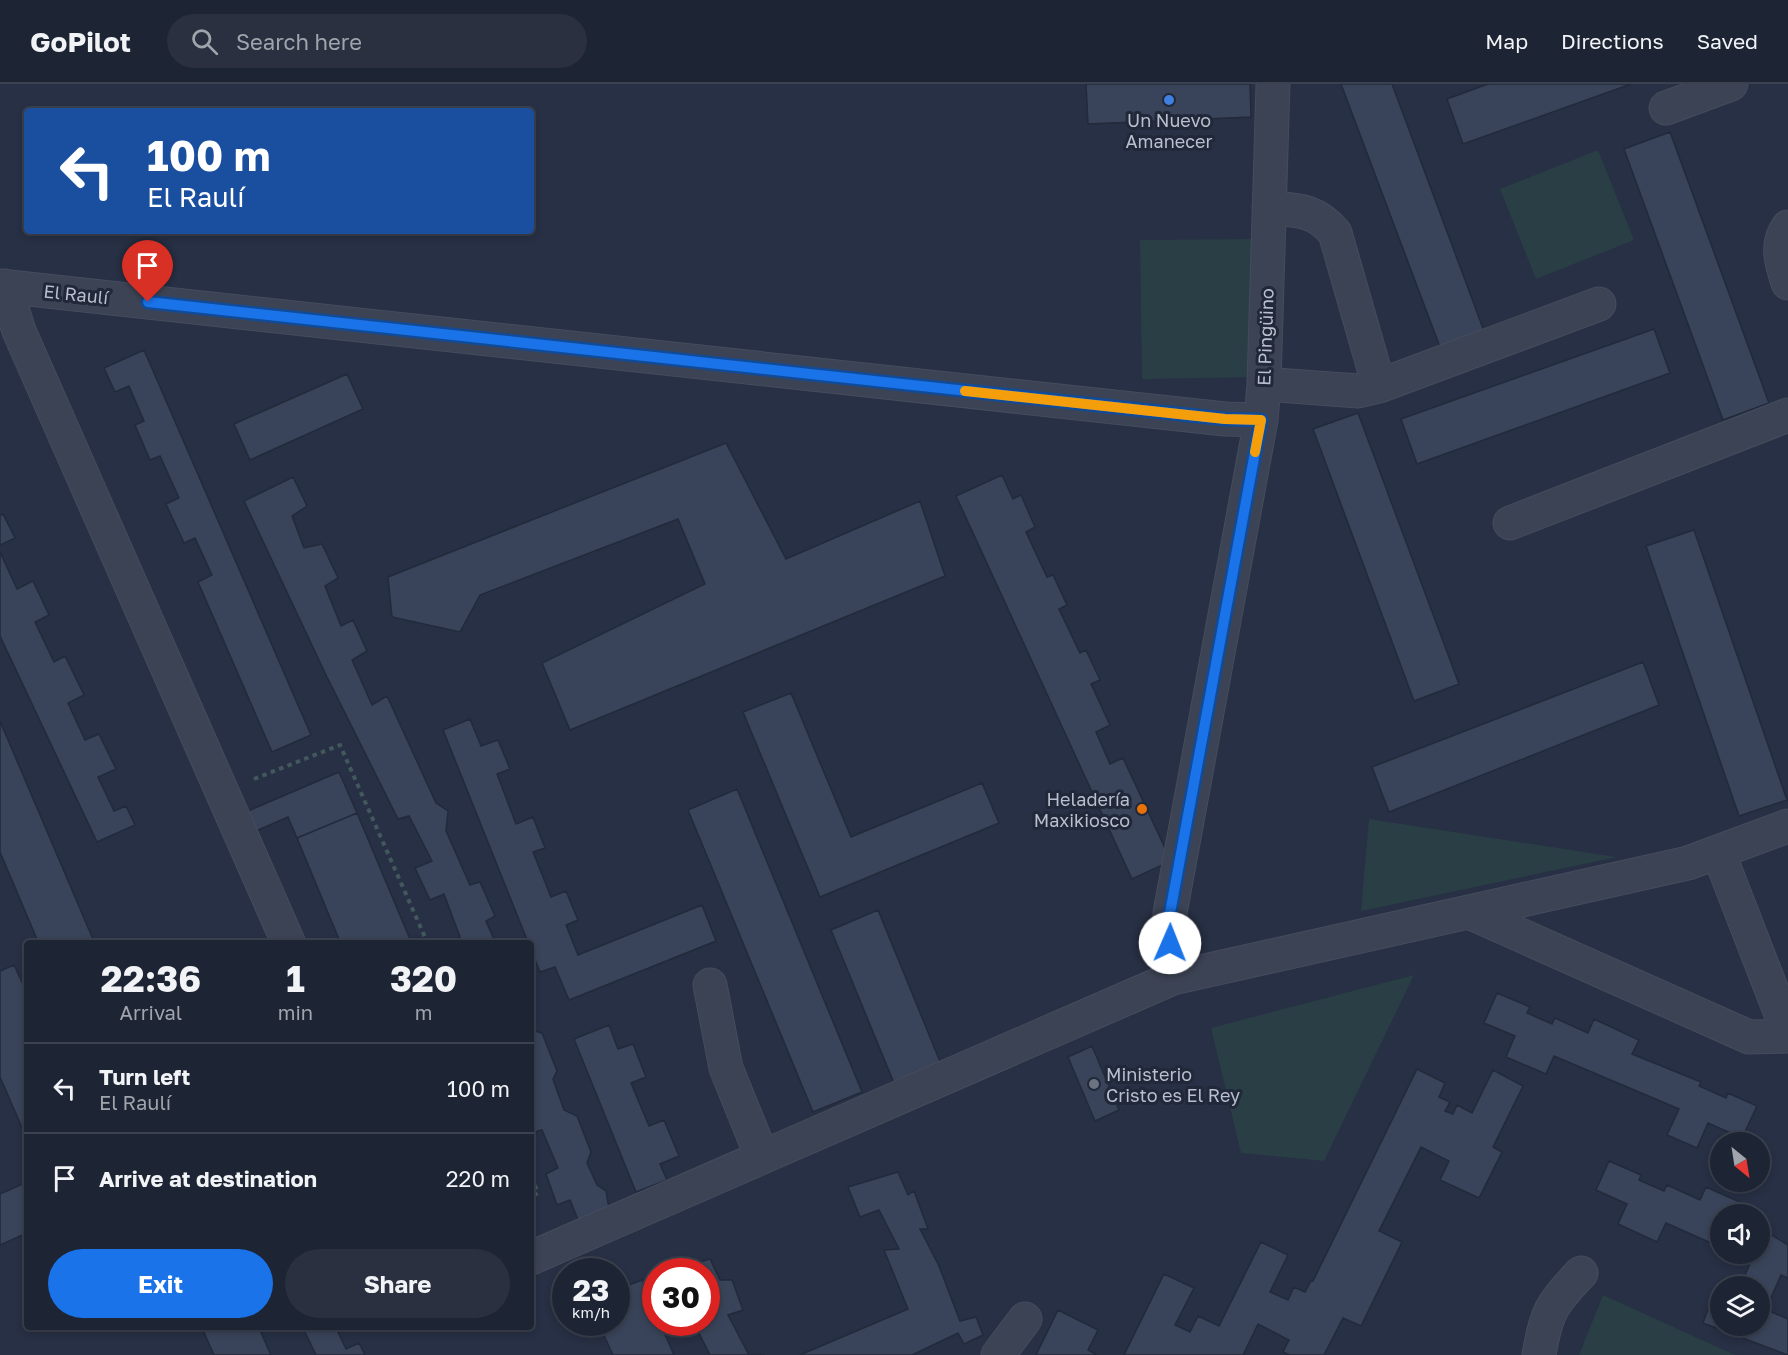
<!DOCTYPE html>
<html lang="en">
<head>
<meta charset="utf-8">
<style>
  body { margin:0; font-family:"Golos Text",sans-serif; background:#2a303f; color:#f1f3f6; height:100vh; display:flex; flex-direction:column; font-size:22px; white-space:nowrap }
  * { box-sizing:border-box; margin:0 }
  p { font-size:20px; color:#a0a4ac }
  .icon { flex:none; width:33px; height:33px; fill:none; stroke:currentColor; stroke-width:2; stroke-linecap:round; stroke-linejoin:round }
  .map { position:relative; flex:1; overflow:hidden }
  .panel { position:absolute; left:24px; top:856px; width:510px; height:390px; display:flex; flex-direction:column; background:#1d2433; border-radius:6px; box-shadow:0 3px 9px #0003,0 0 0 2px #3b414e }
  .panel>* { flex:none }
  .hud { position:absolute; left:24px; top:24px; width:510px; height:126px; border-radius:6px; box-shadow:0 3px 9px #0003,0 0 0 2px #3b414e; background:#1a4fa0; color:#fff; overflow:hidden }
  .needle { width:39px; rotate:150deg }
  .controls { position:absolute; left:1710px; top:1048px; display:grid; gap:12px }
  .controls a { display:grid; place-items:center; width:60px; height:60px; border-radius:50%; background:#1d2433; box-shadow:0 3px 9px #0003,0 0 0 2px #3b414e; font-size:30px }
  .speed { position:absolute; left:552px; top:1174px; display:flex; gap:12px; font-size:30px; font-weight:700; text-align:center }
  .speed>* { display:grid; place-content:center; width:78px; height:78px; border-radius:50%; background:#1d2433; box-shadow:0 3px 9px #0003,0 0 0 2px #3b414e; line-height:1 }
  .speed small { font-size:15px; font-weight:400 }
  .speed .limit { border:9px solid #d22; background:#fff; color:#111 }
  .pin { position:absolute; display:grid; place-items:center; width:51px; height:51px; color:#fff; margin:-62px -26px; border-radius:50% 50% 50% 0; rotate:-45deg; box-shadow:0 0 6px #0007 }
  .pin .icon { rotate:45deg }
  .me { position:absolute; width:66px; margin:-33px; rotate:1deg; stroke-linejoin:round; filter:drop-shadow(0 0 4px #0008) }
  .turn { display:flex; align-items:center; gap:21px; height:126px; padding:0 24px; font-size:27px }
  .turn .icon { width:78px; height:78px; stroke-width:2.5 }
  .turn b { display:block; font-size:42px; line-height:51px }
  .eta { display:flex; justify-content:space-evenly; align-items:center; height:102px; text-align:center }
  .eta b { font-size:36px; font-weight:700; line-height:42px }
  .cta { display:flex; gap:12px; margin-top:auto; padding:12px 24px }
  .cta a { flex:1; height:69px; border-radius:36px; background:#1a73e8; color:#fff; font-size:24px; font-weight:700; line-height:69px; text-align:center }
  .cta a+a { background:#2a303f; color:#f1f3f6 }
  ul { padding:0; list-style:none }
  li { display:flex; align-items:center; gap:18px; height:90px; padding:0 24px; border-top:2px solid #3b414e }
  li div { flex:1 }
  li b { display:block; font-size:22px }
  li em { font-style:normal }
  header { display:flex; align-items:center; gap:36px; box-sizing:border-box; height:84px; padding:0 30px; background:#1d2433; border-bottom:2px solid #3b414e }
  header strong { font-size:28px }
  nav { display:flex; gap:33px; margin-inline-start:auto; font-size:21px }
  .search { width:420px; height:54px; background:#2a303f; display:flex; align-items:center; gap:15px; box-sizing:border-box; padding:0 21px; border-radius:33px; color:#a0a4ac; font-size:22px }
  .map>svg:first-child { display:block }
</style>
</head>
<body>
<header>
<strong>GoPilot</strong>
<div class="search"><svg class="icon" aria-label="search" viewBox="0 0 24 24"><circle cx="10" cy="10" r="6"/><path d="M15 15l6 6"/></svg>Search here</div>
<nav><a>Map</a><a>Directions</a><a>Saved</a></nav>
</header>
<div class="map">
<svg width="1788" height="1271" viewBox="0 0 1788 1271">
  <rect width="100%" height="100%" fill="#273044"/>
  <!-- green -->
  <path fill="#293f45" d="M1598,66L1634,156L1536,195L1500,105Z
    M1262,155L1261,293L1142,295L1140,156Z
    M1369,735L1616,773H1617L1361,827Z
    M1414,891L1324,1077L1241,1069L1211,944Z
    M1603,1211L1735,1271H1579Z"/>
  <!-- building -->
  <path fill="#39445a" stroke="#222a3b" stroke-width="1.5" d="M1086,0H1250L1251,33L1088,40Z
    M1341,0H1392L1484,247L1440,263Z
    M1488,0H1631L1463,60L1447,15Z
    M1670,48L1769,319L1723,336L1624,65Z
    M1654,245L1670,289L1417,380L1401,335Z
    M144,266L311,651L272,668L198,498L212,491L195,454L184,459L166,420L179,414L160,372L150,376L135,341L144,337L129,302L115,308L104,284Z
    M347,290L363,325L250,376L234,340Z
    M1358,329L1459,600L1414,617L1313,345Z
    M726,359L786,475L920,417L945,492L570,646L542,579L705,500L678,435L480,511L460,548L392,533L388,493Z
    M1002,391L1013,415L1021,411L1035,443L1026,448L1047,493L1053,491L1067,521L1059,525L1080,569L1086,566L1100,596L1091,600L1110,641L1096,648L1110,680L1123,674L1171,777L1132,795L956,412Z
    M293,393L307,422L292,432L304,464L322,460L338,494L325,502L341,542L353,536L367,567L352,576L372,621L387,612L436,719L448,727L446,747L470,801L480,798L495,832L486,837L496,860H449L460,853L444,810L430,816L415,784L432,777L409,732L398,735L327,593L244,417Z
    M3,430L15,454L0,461V432Z
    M1694,446L1787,716L1739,732L1646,462Z
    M0,468L17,505L33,497L49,531L35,538L54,578L65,572L84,611L68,619L85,656L99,650L116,685L98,693L114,727L126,722L135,741L97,758L0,552Z
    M1643,578L1659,621L1389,728L1372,683Z
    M791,609L851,753L982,699L999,739L820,813L743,628Z
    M470,635L481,662L498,656L510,685L497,690L516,740L533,733L545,764L533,768L551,813L566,807L578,836L566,841L578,871L702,821L716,857L569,916L555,883L540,888L443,646Z
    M0,637L95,860H39L0,768Z
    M339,688L357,729L297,754L288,733L256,747L248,727Z
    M737,705L862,1008L813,1028L688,726Z
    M357,729L412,860H341L297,754Z
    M878,826L941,980L894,999L831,846Z
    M14,881L27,909V1055L0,993V887Z
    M1497,909L1530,923L1527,929L1552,940L1555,934L1588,949L1594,935L1639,956L1632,970L1701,998L1699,1002L1726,1014L1728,1009L1757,1022L1742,1054L1708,1039L1697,1064L1667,1051L1679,1025L1554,972L1546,990L1506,973L1515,952L1484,939Z
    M609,941L618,965L633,960L646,993L631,999L649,1042L664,1036L679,1072L660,1080L667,1096L636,1108L574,955Z
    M531,946L542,949L557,987L553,995L564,1026L577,1032L591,1068L587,1079L597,1101L606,1107L609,1124L579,1138L570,1116L557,1121L546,1090L558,1084L542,1046L531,1049Z
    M1092,962L1119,1026L1095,1037L1068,973Z
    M1417,985L1445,999L1439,1013L1450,1018L1445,1027L1453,1030L1457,1021L1472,1029L1493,986L1523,1002L1493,1063L1502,1068L1479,1114L1440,1096L1449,1077L1421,1063L1379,1147L1402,1158L1361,1242L1343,1234L1324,1271H1290L1283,1268L1289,1256L1258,1240L1243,1271H1124L1164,1190L1194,1204L1175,1241L1190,1248L1198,1232L1219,1242L1261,1158L1288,1171L1270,1208L1288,1216L1294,1203L1305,1208L1311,1197H1313Z
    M1609,1077L1641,1091L1639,1096L1664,1107L1667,1101L1700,1116L1706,1103L1751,1123L1747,1131H1720V1163L1666,1139L1657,1158L1618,1140L1627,1120L1596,1106Z
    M898,1088L908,1111L914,1107L928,1145H920L939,1182L960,1237L976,1233L983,1251L964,1260L958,1249L912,1271H800L908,1225L884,1166L899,1165L879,1126L860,1133L848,1103Z
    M27,1098V1149L0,1161V1110Z
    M1760,1144L1788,1161V1194L1781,1191L1770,1216L1760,1212V1203H1740L1751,1177L1736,1170H1760Z
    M710,1175L720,1196H732L743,1226L728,1231L749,1271H765H710L694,1239H706V1188L668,1187Z
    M642,1196L656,1228V1239H660L674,1271H613L601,1245L622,1237L616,1224V1206Z
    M1716,1203L1720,1205V1242H1760V1223L1788,1235V1271L1703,1239Z
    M1058,1226L1098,1246L1088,1266L1097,1271H1036Z
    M202,1244H259L271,1271H214Z
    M303,1244H336L346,1265L359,1259L365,1271H316Z"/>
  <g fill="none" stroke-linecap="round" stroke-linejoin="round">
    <!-- minor casing -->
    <g stroke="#454c5d" stroke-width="35">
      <path id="minor" d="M1666,24L1731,0
        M1269,124C1298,126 1316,126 1335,149L1379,302
        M1788,143C1775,161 1782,180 1788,199
        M0,202L1225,335L1261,336
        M5,202L19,247L289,860
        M1264,300L1358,307L1379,302L1599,220
        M1510,439L1788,331
        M1719,770L1788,948
        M1469,828L1749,953L1788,952
        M1173,894L1170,829L1261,336L1264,300L1273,0
        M710,901L726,984L762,1073
        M531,1174L1173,894L1688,779L1788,742
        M998,1271L1025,1235
        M1539,1271C1546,1229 1551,1220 1581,1189"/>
    </g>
    <!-- path -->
    <path stroke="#43585d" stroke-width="4" stroke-dasharray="4.5 4.5" stroke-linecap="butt" d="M254,695L340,661L428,860
      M531,1093L538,1109L531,1113"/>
    <!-- minor -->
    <use href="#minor" stroke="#3c4354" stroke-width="33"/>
  </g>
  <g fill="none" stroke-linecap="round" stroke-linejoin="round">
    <!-- route casing -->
    <g stroke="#114b97" stroke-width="15">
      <path id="route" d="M148,218L1225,335L1261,336L1170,829V859"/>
    </g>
    <!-- route -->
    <use href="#route" stroke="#1a73e8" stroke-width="10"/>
    <!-- slow -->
    <path stroke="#f59e0b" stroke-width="10" d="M965,307L1225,335L1261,336L1255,368"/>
  </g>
  <!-- markers -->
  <circle fill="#3f7fe0" stroke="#202839" stroke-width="2" cx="1169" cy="16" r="6"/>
  <circle fill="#e8710a" stroke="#202839" stroke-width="2" cx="1142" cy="725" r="6"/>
  <circle fill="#6b7280" stroke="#202839" stroke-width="2" cx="1094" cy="1000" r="6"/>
  <g text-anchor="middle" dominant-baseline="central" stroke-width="6" stroke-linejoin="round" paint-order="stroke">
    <!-- poi labels -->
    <g font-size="18" fill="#b9bfcd" stroke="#202839">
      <text x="1169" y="36">Un Nuevo<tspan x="1169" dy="21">Amanecer</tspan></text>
      <text x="1130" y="715" text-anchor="end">Heladería<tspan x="1130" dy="21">Maxikiosco</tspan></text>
      <text x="1106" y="990" text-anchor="start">Ministerio<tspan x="1106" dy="21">Cristo es El Rey</tspan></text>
    </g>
    <!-- street labels -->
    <g font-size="18" fill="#b9bfcd" stroke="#202839">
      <text transform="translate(76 210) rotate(6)">El Raulí</text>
      <text transform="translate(1265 253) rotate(-88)">El Pingüino</text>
    </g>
  </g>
</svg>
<div class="controls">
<a><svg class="needle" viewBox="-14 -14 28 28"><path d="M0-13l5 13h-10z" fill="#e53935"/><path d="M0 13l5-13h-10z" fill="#a0a4ac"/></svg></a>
<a><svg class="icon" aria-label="sound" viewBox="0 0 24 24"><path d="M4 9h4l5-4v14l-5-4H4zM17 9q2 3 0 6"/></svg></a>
<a><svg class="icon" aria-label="layers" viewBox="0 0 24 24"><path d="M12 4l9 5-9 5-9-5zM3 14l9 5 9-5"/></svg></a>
</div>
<div class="speed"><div>23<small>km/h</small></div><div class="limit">30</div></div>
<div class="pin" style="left:148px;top:218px;background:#d93025"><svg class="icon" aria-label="arrive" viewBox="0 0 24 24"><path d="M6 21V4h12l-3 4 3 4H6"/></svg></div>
<svg class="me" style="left:1170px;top:859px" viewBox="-20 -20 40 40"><circle r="19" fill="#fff"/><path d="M0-13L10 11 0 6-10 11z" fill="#1a73e8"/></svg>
<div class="hud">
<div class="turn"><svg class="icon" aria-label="left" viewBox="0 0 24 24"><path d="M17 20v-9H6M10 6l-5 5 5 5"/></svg><div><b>100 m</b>El Raulí</div></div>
</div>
<section class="panel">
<div class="eta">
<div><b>22:36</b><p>Arrival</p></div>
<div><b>1</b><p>min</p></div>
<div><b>320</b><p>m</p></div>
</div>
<ul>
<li><svg class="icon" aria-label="left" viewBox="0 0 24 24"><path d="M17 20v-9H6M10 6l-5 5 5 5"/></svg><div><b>Turn left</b><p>El Raulí</p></div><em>100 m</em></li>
<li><svg class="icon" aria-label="arrive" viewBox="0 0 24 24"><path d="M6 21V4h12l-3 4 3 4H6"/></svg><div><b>Arrive at destination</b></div><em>220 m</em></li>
</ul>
<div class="cta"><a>Exit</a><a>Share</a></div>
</section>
</div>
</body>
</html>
